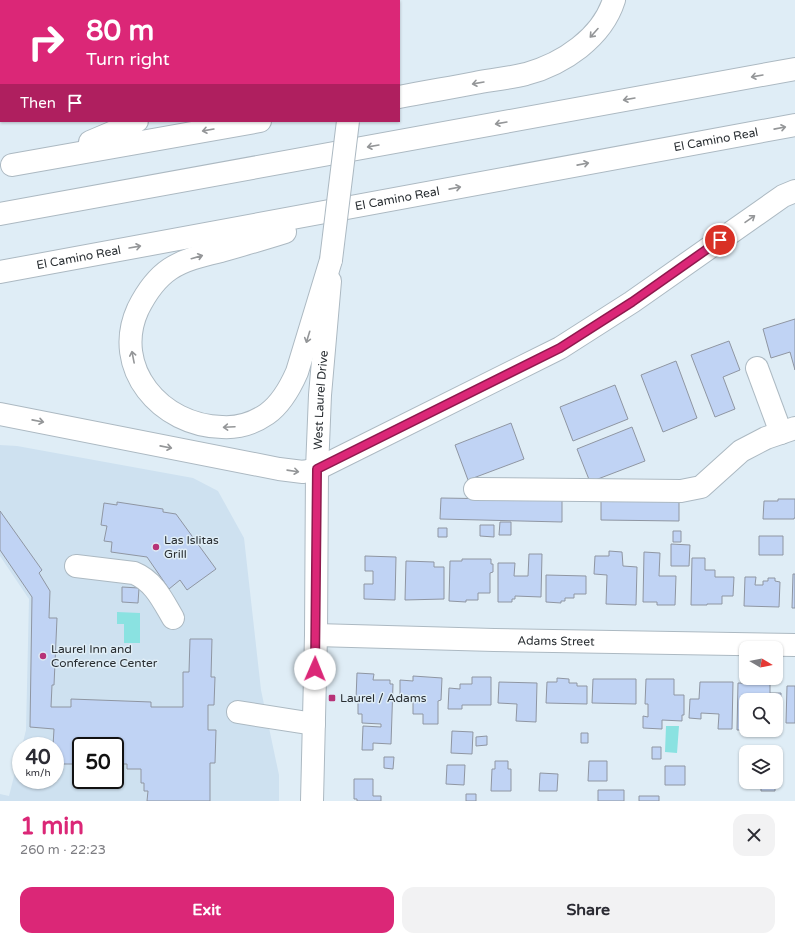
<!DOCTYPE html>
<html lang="en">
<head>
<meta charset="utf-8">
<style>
  body { margin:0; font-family:"Varela Round",sans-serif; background:#f2f2f3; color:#2b2b33; height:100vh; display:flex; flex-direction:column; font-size:15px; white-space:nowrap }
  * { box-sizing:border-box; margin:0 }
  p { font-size:13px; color:#7c7c81 }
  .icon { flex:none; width:22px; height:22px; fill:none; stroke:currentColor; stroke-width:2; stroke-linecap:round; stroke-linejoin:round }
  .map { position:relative; height:801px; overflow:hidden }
  .drawer { display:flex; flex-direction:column; background:#fff; flex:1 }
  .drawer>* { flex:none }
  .banner { position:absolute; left:0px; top:0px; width:400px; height:122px; box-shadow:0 1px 3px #0004; background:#db2777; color:#fff; overflow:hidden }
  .needle { width:26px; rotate:100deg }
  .tools { position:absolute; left:739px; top:641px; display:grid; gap:8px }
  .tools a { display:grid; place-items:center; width:44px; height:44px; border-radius:8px; background:#fff; box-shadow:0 1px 3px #0004; font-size:20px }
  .speed { position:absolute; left:12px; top:737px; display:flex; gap:8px; font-size:20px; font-weight:700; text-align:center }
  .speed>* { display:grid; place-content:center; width:52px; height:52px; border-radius:50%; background:#fff; box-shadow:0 1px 3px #0004; line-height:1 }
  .speed small { font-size:10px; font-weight:400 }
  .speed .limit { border:2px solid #111; border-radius:6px; background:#fff; color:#111 }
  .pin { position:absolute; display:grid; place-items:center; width:34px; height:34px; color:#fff; margin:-17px; border:2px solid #fff; border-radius:50%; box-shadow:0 1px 4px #0007 }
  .me { position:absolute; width:44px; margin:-22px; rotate:1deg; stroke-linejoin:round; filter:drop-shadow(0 0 3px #0008) }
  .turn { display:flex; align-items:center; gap:14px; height:84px; padding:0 20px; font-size:18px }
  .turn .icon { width:52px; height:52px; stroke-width:2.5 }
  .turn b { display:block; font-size:28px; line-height:34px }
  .then { display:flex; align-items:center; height:38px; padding:0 20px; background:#0003; gap:8px; font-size:15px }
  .round { display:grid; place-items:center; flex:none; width:42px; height:42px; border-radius:12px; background:#f2f2f3 }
  .head { display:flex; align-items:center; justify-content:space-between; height:68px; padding:0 20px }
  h1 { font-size:24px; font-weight:800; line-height:30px; color:#db2777 }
  .action { display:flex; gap:8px; margin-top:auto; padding:8px 20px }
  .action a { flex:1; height:46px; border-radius:12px; background:#db2777; color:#fff; font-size:16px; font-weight:800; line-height:46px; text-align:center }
  .action a+a { background:#f2f2f3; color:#2b2b33 }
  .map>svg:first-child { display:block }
</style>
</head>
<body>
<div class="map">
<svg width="795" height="801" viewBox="0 0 795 801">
  <rect width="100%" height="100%" fill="#dfedf6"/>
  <!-- built -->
  <path fill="#cee1f0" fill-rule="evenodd" d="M0,445L17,446L193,478L218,491L244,538L261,690L279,775V801H0V794L9,796L21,749V780H55V746H22L26,730L29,599L0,556ZM81,746H115V780H81Z"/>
  <!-- water -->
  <path fill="#8ae2e1" d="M117,612L140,613V643H124V624H117Z
    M666,726H679L677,753L665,752Z"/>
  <!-- building -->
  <path fill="#c0d3f4" stroke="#8f96a2" d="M795,319V370L790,352L771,358L763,329Z
    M729,341L740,370L723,377L735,409L715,417L691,355Z
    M676,361L697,418L663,432L641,375Z
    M615,385L628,419L573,441L560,407Z
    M511,423L524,459L468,480L455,445Z
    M632,427L645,461L590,482L577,449Z
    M441,498L562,500V522L440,519Z
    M601,499L679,501V521L601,520Z
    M778,499H795V518H794V519H763L764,501H778Z
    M117,502L163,509V512L176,514L216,569L187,590L180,580L169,589L147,557L111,552L112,542L104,541L107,526L101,525L104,503L117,505Z
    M0,511L42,570L39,573L50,591L49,618H57L54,685H52L51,707H71V699L151,702V707H183V672H189L190,639H212L211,677H215L214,705H208V730H216L215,763H210V801H147L148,791H144V783H141V769H127V764H115V746H81V764H60V758H55V746H53L54,729L30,727L32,597L0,550Z
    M500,522H511V535H499Z
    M480,525H494V537L480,536Z
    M438,528H447V537H438Z
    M673,531H681V542H673Z
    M759,536H783V555H759Z
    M671,544L690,545L689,566H671Z
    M609,551L622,552L623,566L637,567L636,605L606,604L607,575L594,574L595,556H609Z
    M644,552L660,553L659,576H676L675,605H657V602H643Z
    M529,554H542L541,597L515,596V599H512V602H498V563H515L514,576H528Z
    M365,556L396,557L395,600L364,599V584H373V571H365Z
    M692,558H705V570H715V577H734L733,596H722V604H707V605H691Z
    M462,559H491V564H493V572L490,573V593H478V600H466V602L449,601L450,561H462Z
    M406,561L434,562V567H444V599L405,600Z
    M793,574H795V608H792Z
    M546,575L586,576V594H574V598H565V601H561V603L546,602Z
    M745,577H756L755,585H763V581H768V578H775V581L780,582L779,607L744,606Z
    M122,587L139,588L138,603L122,602Z
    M357,673L374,674L373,680H390V684H393L391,744L373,743V750H362L363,726L381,727V724L362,723V714H358V699H356Z
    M413,676L442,678L441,700L438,701V724H423V714H413V700H400V680L413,681Z
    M472,677H491V705H462V709H448L449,688L460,689V684H472Z
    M557,678L569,679V683H577V686H587V704L546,703L547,682H557Z
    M593,679H636V704L592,703Z
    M646,679H674V695H684V715H682V721L662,720V729L643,728V716L648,717V704H645Z
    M499,682L537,683L536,722L516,721L517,704L498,703Z
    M700,682H733L732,729H718L719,714L701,713V719L689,718L690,699H699Z
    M738,683L770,684V693H781V713H776V700H746V730H737Z
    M787,686H795V723H786Z
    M452,731L473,732L472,754L451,753Z
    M581,733H588V743H581Z
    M487,736V745L476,746V737Z
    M652,747H661V759H652Z
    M384,757H394L393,769L384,768Z
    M495,761H508V769H511V791H491L492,769H495Z
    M589,761H607V781H588Z
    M447,765H465L464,785L446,784Z
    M665,766H685V785H665Z
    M540,773L558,774L557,791H539Z
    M354,779H373V796H381V801H357V799H354Z
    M761,782H775V791H761Z
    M598,790H624V801H598Z
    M466,794H476V801H466Z
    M639,796H659V801H639Z"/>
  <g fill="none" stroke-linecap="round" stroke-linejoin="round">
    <!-- minor casing -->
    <g stroke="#acb9c2" stroke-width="24">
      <g id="minor">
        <path d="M65,0L66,1"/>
        <path d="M757,368L781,433"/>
        <path d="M475,489L681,491L701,487L741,451L766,438L795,428"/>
        <path d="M76,566L134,573C154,581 163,601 173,618"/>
        <path id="s1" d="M316,635L494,640L795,645"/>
        <path d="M238,712L314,724"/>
      </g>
    </g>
    <!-- major casing -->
    <g stroke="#acb9c2" stroke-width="24">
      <g id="major">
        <path id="s2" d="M312,801L316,635L317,469L320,395L330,281"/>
      </g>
    </g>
    <!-- highway casing -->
    <g stroke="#acb9c2" stroke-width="24">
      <g id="highway">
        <path d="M275,1L276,0"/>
        <path d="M373,1L374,0"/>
        <path d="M399,97C424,92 449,88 475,83C492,80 509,78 526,74C563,64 602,38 614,0"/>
        <path d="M90,142L116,131L137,121"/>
        <path d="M12,165L260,121"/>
        <path d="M0,214L795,69"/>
        <path d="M285,232C263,239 242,245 221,251C204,255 185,259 170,269C155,279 146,293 138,309C111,368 161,426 222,427C238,428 254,423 267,414C281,404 290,388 297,372L331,260"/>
        <path id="s3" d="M0,272L795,125"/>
        <path d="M0,414L279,469L303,472L317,469L560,348L632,302L783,196L795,191"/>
      </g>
    </g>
    <!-- minor -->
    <use href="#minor" stroke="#fff" stroke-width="22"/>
    <!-- major -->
    <use href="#major" stroke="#fff" stroke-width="22"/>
    <!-- highway -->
    <use href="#highway" stroke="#fff" stroke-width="22"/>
    <!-- highway-bridge casing -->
    <g stroke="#acb9c2" stroke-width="24" stroke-linecap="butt">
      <path id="highway-bridge" d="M331,260L348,121"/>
    </g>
    <!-- highway-bridge -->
    <use href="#highway-bridge" stroke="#fff" stroke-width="22"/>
  </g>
  <!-- one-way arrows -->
  <defs><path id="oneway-shaft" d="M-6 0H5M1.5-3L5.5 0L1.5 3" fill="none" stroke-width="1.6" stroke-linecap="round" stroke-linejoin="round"/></defs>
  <g stroke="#949698">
    <use href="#oneway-shaft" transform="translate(594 33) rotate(132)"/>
    <use href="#oneway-shaft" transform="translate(757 76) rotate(170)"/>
    <use href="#oneway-shaft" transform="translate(478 83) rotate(170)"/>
    <use href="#oneway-shaft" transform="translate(629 99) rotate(170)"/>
    <use href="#oneway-shaft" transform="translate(501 123) rotate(170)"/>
    <use href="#oneway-shaft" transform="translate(780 128) rotate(-11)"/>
    <use href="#oneway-shaft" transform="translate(208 130) rotate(170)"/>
    <use href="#oneway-shaft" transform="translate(373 146) rotate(170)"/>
    <use href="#oneway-shaft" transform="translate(583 164) rotate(-11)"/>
    <use href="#oneway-shaft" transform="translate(455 188) rotate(-11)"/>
    <use href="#oneway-shaft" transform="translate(750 219) rotate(-35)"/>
    <use href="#oneway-shaft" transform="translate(135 247) rotate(-10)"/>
    <use href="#oneway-shaft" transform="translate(197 257) rotate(-16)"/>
    <use href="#oneway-shaft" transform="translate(308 337) rotate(107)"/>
    <use href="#oneway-shaft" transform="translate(133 357) rotate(-101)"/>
    <use href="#oneway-shaft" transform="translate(38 421) rotate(11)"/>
    <use href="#oneway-shaft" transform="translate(229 427) rotate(177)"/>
    <use href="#oneway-shaft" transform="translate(166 447) rotate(11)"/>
    <use href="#oneway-shaft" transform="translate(293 471) rotate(8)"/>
  </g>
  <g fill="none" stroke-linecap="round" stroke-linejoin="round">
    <!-- route casing -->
    <g stroke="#8e194d" stroke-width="10">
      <path id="route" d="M315,669L317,469L560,348L632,302L720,240"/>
    </g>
    <!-- route -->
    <use href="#route" stroke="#db2777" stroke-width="7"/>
  </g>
  <!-- markers -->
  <g fill="#b73378" stroke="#dfedf6" stroke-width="1.5">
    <circle cx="156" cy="547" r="4"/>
    <circle cx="43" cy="656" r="4"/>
    <rect x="328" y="694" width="8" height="8" rx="2"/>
  </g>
  <g text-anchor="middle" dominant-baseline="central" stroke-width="3" stroke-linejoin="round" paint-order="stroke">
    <!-- street labels -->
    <g font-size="12" fill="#292e32" stroke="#dfedf6">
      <text stroke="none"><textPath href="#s3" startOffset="728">El Camino Real</textPath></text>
      <text stroke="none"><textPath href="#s3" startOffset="404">El Camino Real</textPath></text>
      <text stroke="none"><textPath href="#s3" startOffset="80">El Camino Real</textPath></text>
      <text stroke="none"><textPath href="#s2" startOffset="401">West Laurel Drive</textPath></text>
      <text stroke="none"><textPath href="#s1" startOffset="240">Adams Street</textPath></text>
    </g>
    <!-- poi labels -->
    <g font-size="12" fill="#292e32" stroke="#dfedf6" text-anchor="start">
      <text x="164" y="540">Las Islitas<tspan x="164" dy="14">Grill</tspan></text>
      <text x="51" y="649">Laurel Inn and<tspan x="51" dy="14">Conference Center</tspan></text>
      <text x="340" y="698">Laurel / Adams</text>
    </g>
  </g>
</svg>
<div class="tools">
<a><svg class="needle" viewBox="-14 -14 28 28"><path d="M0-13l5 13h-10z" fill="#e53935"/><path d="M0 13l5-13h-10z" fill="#7c7c81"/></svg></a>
<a><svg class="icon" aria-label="search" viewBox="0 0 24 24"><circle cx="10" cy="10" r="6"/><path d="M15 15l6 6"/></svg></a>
<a><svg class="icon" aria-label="layers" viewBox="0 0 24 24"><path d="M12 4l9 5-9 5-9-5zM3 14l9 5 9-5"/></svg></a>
</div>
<div class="speed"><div>40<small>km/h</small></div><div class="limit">50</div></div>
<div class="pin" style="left:720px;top:240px;background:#d93025"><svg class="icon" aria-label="arrive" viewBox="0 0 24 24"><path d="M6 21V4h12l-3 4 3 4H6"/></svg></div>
<svg class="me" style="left:315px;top:669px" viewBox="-20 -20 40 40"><circle r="19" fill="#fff"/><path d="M0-13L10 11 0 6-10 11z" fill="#db2777"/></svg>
<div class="banner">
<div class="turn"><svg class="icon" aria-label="right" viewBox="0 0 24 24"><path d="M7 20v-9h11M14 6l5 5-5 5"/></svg><div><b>80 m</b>Turn right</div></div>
<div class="then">Then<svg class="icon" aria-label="arrive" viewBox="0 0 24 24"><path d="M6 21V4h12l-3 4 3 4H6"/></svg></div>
</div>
</div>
<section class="drawer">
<div class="head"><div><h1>1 min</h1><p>260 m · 22:23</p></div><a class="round"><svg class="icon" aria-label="close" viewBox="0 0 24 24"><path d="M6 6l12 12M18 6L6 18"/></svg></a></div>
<div class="action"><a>Exit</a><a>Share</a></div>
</section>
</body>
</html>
